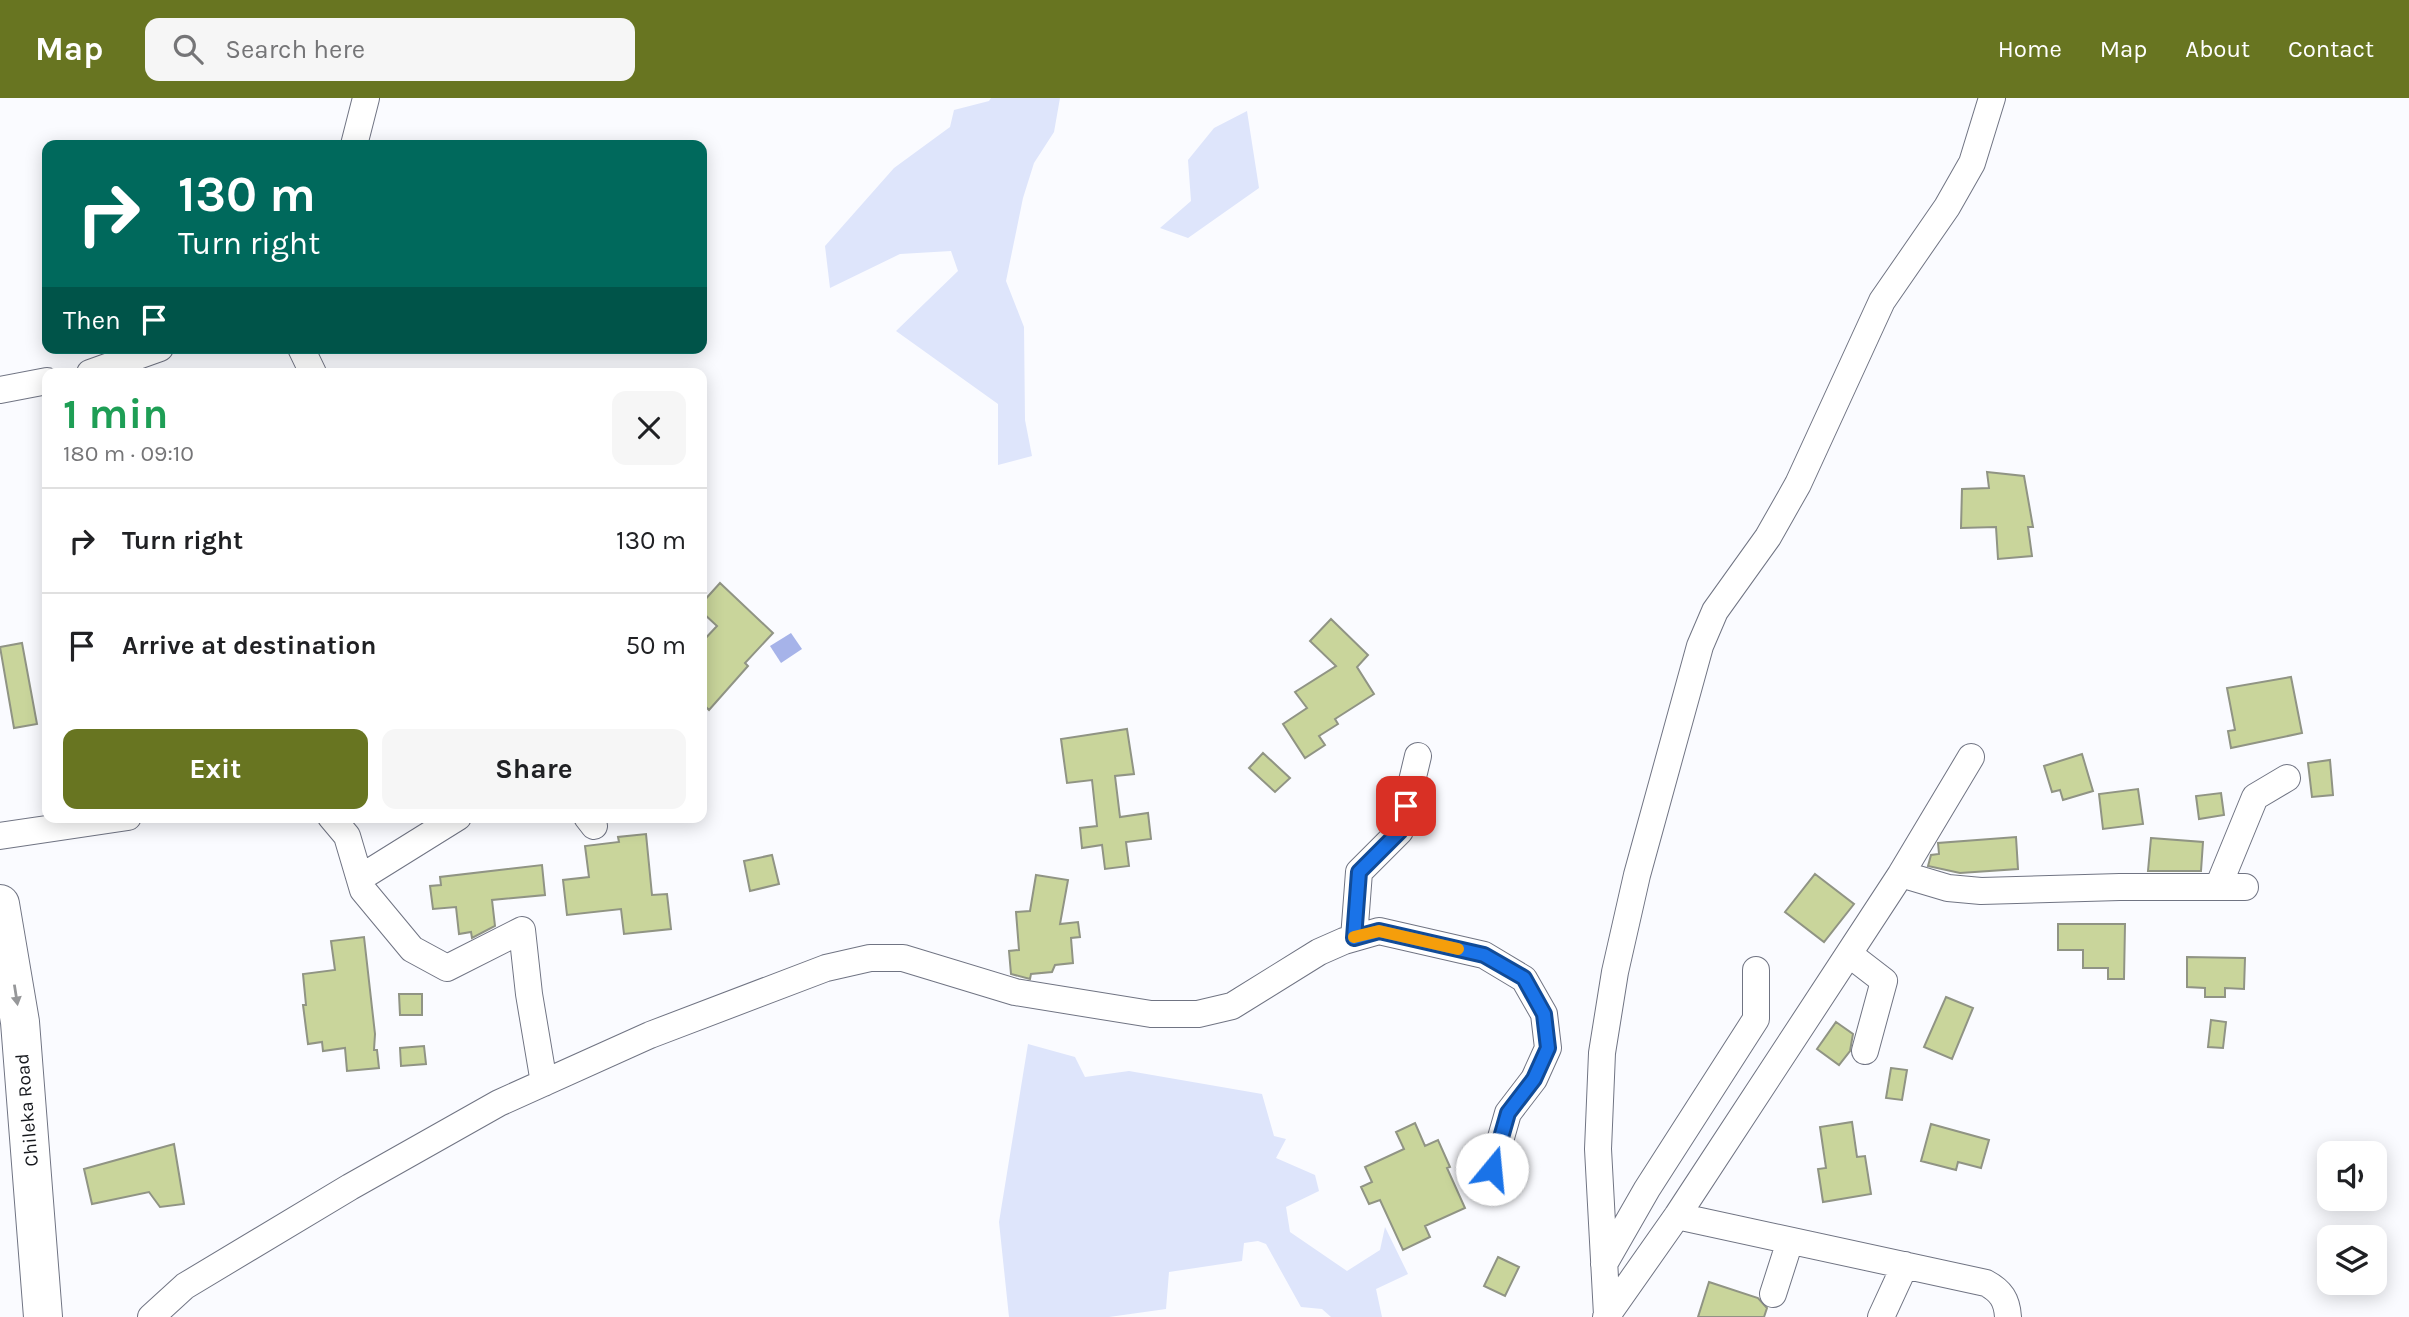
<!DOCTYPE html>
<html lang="en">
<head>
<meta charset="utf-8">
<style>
  body { margin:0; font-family:Karla,sans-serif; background:#f6f6f6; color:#202124; height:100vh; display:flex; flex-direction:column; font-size:26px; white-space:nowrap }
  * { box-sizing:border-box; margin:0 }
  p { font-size:23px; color:#757577 }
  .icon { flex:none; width:38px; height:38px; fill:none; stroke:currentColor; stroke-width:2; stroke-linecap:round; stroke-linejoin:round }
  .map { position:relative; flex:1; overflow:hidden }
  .panel { position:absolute; left:42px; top:270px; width:665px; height:455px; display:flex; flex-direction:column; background:#fff; border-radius:14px; box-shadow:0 4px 18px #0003 }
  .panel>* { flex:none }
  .banner { position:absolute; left:42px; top:42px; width:665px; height:214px; border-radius:14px; box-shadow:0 4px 18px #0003; background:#00695c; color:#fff; overflow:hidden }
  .tools { position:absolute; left:2317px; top:1043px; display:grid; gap:14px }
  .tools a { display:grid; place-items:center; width:70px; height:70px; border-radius:14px; background:#fff; box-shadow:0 4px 18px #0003; font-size:35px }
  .pin { position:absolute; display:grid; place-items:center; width:60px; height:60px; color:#fff; margin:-30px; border-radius:14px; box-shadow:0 4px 10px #0006 }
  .me { position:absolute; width:77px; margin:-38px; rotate:17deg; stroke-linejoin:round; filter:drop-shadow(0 0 5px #0008) }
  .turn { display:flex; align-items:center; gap:24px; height:147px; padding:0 21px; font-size:32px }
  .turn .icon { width:91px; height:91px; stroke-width:2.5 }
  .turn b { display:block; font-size:49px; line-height:60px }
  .then { display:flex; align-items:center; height:66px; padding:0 21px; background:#0003; gap:14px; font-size:26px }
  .round { display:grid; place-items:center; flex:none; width:74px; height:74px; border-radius:14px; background:#f6f6f6 }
  .head { display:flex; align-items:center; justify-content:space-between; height:119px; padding:0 21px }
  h1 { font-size:42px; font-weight:700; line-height:52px; color:#1e9e55 }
  .cta { display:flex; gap:14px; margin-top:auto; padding:14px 21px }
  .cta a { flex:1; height:80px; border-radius:14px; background:#687521; color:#fff; font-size:28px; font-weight:700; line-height:80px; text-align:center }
  .cta a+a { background:#f6f6f6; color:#202124 }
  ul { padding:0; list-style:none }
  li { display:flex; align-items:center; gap:21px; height:105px; padding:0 21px; border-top:2px solid #e0e0e0 }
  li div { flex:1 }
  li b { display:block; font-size:26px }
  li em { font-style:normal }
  header { display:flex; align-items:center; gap:42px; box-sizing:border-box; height:98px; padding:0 35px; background:#687521; color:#fff }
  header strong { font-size:33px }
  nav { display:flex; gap:38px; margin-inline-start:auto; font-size:24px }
  .search { width:490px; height:63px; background:#f6f6f6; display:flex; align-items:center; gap:18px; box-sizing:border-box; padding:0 24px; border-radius:14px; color:#757577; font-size:26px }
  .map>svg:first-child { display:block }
</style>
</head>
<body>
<header>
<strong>Map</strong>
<div class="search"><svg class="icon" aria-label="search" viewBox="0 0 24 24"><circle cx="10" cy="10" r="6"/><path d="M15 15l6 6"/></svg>Search here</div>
<nav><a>Home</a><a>Map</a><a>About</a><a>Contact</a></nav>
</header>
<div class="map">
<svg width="2409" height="1219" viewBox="0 0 2409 1219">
  <rect width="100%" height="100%" fill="#fafbff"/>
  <!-- green -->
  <path fill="#dee5fb" d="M991,0H1060L1054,34L1034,65L1023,100L1006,183L1024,229L1025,322L1032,358L998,367V306L896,233L958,173L951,153L900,156L830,190L825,148L894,70L950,29L954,12L989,3Z
    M1247,13L1259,90L1188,140L1160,130L1191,103L1188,62L1214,30Z
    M1028,946L1075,959L1085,979L1129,973L1262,996L1274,1038L1286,1041L1276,1060L1315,1077L1319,1093L1286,1109L1290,1134L1347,1173L1380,1152L1385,1129L1408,1176L1376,1191L1382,1219H1331L1322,1211L1301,1209L1266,1146L1258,1143L1244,1145L1242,1163L1169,1174L1166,1211L1109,1219H1009L999,1124Z"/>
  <!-- water -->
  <path fill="#a6b3e9" d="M791,535L802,551L781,565L770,548Z"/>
  <!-- building -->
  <path fill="#c9d59b" stroke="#909484" stroke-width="2" d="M1987,374L2024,378L2033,429H2028L2032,458L1998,461L1996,429L1961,430L1962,391L1989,390Z
    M720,485L773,535L745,565L748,568L709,612L702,605V544L717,528L702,514V505Z
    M1331,521L1368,557L1357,569L1374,596L1335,621L1338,626L1319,638L1325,647L1305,660L1283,626L1307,610L1295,594L1336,568L1310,543Z
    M22,545L37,626L14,630L0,549Z
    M2291,579L2302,635L2231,650L2228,633L2235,632L2227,590Z
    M1127,631L1134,676L1115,678L1120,719L1148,715L1151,741L1126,744L1129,768L1105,771L1102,747L1082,750L1080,730L1097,728L1092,682L1067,685L1061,641Z
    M1263,655L1290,680L1275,694L1249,670Z
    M2082,656L2093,693L2063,702L2060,692L2052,694L2044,668Z
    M2330,662L2333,697L2312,699L2308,665Z
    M2138,691L2143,726L2103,731L2099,696Z
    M2221,695L2224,717L2199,721L2196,698Z
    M646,736L652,797L667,796L671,831L624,836L621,811L567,817L563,782L589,779L585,748L619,744L618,739Z
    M2016,739L2018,771L1960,775L1928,768L1931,757L1939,756L1938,745Z
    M2151,740L2203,744L2201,773H2148Z
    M772,757L779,786L750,793L744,763Z
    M542,767L545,797L492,802L495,828L472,840L471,834L459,836L456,809L433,811L430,788L441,787L440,779Z
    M1815,776L1854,806L1824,844L1785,814Z
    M1036,777L1068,782L1060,826L1078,824L1080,839L1071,840L1073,865L1055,867L1052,874L1031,876L1030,881L1011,876L1009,853L1019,852L1016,814L1030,813Z
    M2058,826H2125L2124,881H2108V870H2083V852H2058Z
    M364,839L375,936L374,952H377L379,970L347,973L345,950L323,953L322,944L308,946L303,907H306L303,876L335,872L331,843Z
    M2187,859L2245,860L2244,891L2225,890V899H2205V890L2187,889Z
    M399,896H422V917H400Z
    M1946,899L1973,910L1952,961L1924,949Z
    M2211,922L2226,924L2223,950L2208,949Z
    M1836,924L1853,936L1850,953L1839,967L1817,951Z
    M424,948L426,966L401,968L400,950Z
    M1891,970L1907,972L1902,1002L1886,1000Z
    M1852,1024L1857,1059L1865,1058L1871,1096L1823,1104L1818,1071L1826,1070L1820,1029Z
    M1415,1025L1425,1048L1438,1042L1450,1069L1447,1070L1465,1110L1425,1128L1430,1139L1403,1152L1380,1102L1369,1106L1361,1089L1372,1084L1365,1069L1404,1051L1396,1034Z
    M1931,1026L1989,1042L1981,1070L1958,1064L1956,1072L1921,1063Z
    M174,1046L184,1106L160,1109L149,1094L92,1106L84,1071Z
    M1498,1159L1519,1169L1505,1198L1484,1188Z
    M1709,1184L1758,1200L1767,1210L1764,1219H1698Z"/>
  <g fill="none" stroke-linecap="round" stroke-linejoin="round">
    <!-- minor casing -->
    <g stroke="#707483" stroke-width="28">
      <path id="minor" d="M354,47L366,0
        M301,250L313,275
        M90,275L160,250
        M0,292L47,283
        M331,719L347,738L363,792L412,851L447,870L522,832L529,896L544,985
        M587,719L594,728
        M0,738L128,719
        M1901,776L1948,790L1981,793L2120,789H2245
        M360,780L458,719
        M2218,789L2255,699L2287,680
        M1354,840L1359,774L1400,733L1418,658
        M1849,856L1884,883L1865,953
        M1677,1118L1986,1185C2001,1193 2007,1202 2008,1219
        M1604,1166L1647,1091L1756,921V872
        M1773,1196L1790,1143
        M1607,1217L1598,1051L1602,955L1615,874L1637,777L1700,548L1715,513L1768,439L1798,386L1882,203L1947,109L1972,65L1992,0
        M151,1219L185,1188L350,1089L499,1005L650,937L826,870L870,860H903L1015,894L1151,916H1198L1232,908L1319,854L1344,843L1379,833L1484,857L1524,881L1544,916L1548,950L1534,981L1508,1015L1492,1071
        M1606,1219L1677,1118L1901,776L1971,659
        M1881,1219L1905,1167"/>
    </g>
    <!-- highway casing -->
    <g stroke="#707483" stroke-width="40">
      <path id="highway" d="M0,806L20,924L43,1219"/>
    </g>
    <!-- minor -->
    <use href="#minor" stroke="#fff" stroke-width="26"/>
    <!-- highway -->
    <use href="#highway" stroke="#fff" stroke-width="38"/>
  </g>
  <!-- one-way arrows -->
  <defs><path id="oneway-solid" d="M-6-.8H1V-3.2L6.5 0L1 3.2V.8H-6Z" transform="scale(1.75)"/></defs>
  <use fill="#969799" href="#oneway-solid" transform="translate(16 897) rotate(81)"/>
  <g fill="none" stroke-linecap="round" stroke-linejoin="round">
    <!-- route casing -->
    <g stroke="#114b97" stroke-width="18">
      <path id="route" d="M1406,708L1400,733L1359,774L1354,840L1379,833L1484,857L1524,880L1544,916L1548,950L1534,981L1508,1015L1492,1071"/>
    </g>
    <!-- route -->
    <use href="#route" stroke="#1a73e8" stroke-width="12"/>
    <!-- slow -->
    <path stroke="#f59e0b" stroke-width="12" d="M1354,839L1379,833L1458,851"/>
  </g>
  <g text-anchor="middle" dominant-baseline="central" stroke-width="7" stroke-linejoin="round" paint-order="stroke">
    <!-- street labels -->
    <g font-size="19" fill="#15171c" stroke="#fff">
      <text transform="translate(27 1012) rotate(-95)">Chileka Road</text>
    </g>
  </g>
</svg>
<div class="tools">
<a><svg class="icon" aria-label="sound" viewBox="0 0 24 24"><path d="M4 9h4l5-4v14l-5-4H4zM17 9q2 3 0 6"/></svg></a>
<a><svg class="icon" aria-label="layers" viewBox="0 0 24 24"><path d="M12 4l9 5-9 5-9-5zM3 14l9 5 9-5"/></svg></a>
</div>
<div class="pin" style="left:1406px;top:708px;background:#d93025"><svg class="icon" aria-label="arrive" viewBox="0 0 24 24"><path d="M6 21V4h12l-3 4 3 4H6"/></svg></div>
<svg class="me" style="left:1492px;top:1071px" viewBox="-20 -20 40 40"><circle r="19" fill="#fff"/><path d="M0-13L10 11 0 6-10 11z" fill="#1a73e8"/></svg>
<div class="banner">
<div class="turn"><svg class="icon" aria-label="right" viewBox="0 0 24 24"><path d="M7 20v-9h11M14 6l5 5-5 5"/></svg><div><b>130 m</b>Turn right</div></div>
<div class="then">Then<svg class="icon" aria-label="arrive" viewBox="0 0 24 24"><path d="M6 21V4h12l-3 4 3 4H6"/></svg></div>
</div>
<section class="panel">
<div class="head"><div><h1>1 min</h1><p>180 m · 09:10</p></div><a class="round"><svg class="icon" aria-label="close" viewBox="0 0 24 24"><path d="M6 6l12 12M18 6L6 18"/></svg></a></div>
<ul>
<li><svg class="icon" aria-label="right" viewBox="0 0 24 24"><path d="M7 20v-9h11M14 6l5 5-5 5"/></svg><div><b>Turn right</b></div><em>130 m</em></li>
<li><svg class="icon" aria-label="arrive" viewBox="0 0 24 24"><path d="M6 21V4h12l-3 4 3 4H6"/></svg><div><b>Arrive at destination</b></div><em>50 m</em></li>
</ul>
<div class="cta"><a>Exit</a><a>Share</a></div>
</section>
</div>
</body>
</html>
